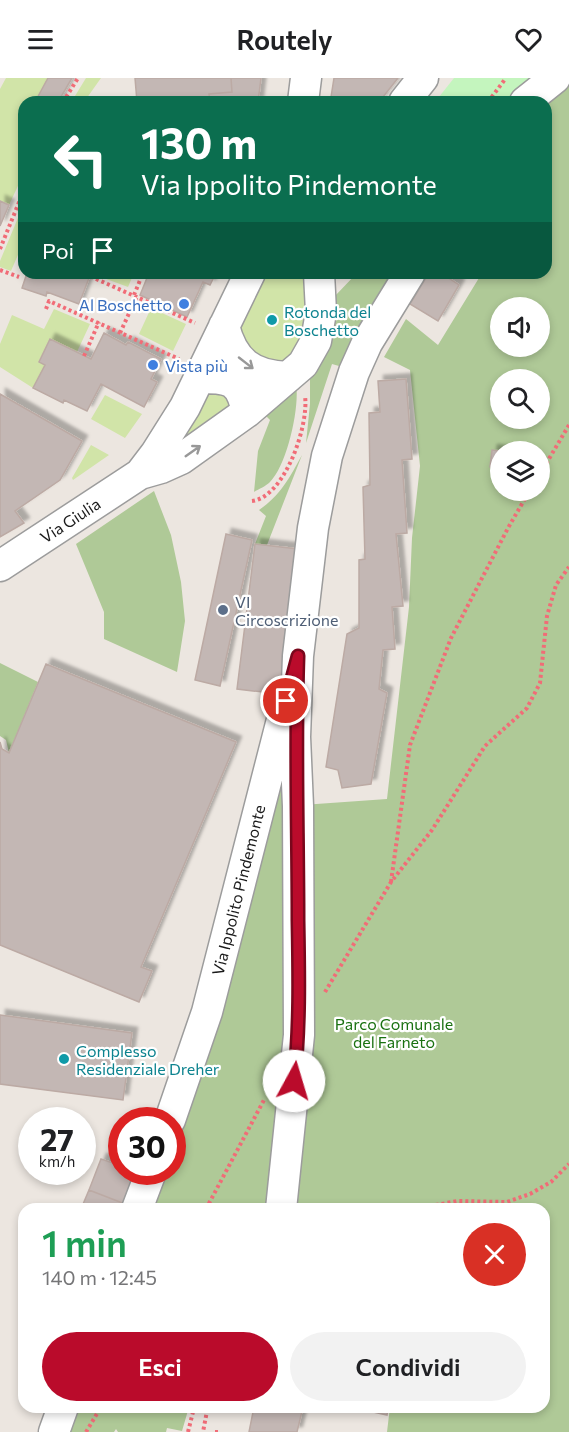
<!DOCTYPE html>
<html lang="it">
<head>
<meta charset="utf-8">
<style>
  body { margin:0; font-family:Commissioner,sans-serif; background:#f2f2f2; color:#202124; height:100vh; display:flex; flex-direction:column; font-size:22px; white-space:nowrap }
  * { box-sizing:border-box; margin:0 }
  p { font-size:20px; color:#757577 }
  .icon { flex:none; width:33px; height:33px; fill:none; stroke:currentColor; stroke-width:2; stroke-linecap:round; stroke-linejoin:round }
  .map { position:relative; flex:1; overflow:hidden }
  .panel { position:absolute; left:18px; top:1125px; width:532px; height:210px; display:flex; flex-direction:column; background:#fff; border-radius:18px; box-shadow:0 3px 9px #0003 }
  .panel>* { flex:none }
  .guide { position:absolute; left:18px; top:18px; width:534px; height:183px; border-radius:18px; box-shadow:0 3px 9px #0003; background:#0b6e4f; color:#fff; overflow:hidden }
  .fabs { position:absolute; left:490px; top:219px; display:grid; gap:12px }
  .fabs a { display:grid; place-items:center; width:60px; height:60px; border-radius:50%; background:#fff; box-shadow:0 3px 9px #0003; font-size:30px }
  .speed { position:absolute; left:18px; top:1029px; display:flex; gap:12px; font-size:30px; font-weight:700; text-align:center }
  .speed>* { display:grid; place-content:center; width:78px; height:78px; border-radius:50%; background:#fff; box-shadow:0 3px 9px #0003; line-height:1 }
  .speed small { font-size:15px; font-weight:400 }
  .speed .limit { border:9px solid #d22; background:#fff; color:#111 }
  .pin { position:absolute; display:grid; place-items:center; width:51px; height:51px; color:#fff; margin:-26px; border:3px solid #fff; border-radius:50%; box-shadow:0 2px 6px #0007 }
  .me { position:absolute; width:66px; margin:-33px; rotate:6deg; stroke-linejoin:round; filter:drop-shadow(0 0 4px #0008) }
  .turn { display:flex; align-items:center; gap:21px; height:126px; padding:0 24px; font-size:27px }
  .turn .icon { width:78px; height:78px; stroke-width:2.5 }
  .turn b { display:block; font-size:42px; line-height:51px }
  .then { display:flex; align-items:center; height:57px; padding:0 24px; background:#0003; gap:12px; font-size:22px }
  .round { display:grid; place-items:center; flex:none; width:63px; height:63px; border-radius:32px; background:#f2f2f2 }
  .summary { display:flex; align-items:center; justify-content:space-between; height:102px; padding:0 24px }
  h1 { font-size:36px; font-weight:600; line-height:45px; color:#1e9e55 }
  .primary-button { display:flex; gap:12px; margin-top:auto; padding:12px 24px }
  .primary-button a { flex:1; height:69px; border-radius:36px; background:#ba0b2b; color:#fff; font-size:24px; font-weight:600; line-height:69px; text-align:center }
  .primary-button a+a { background:#f2f2f2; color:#202124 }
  header { display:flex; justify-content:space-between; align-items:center; height:78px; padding:0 24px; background:#fff; font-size:27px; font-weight:600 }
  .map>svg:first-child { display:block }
</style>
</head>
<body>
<header><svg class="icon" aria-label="menu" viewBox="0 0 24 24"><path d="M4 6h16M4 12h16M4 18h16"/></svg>Routely<svg class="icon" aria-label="heart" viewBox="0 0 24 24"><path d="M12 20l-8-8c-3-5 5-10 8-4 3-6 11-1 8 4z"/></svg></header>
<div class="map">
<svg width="569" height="1354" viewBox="0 0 569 1354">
  <defs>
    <filter id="shadow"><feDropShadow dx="5.5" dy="-5.5" stdDeviation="1.5" flood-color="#0004"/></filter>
  </defs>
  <rect width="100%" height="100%" fill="#ece6e0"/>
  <!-- grass -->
  <path fill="#d1e4a8" d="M6,0H48L35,24H24V47L20,55L24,57V95L9,127L0,123V11Z
    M86,0H101L84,24L75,18Z
    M20,135L24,136V163L11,193L0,189V183Z
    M90,195H134L128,209Z
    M270,195H293L307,203L311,226L304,261L285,285L257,288L237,253C243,238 255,200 270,195Z
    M151,230L186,246L173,273L139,256Z
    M54,231L90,246L77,274L50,261L39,283L45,287L33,310L0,289V266L12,237L44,251Z
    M212,308L237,324L177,374L207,313Z
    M105,317L142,336L125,360L91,341Z
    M91,367L109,377L73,402L72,400Z"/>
  <!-- forest -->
  <path fill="#afc997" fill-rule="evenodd" d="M569,6V1354H387L390,1329H544V1131H144L158,1094H172L173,1055L285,669L288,728L387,721L409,529L412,460L420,388L410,292L384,279L406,241L438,267L482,195H546V24ZM501,230H540V268H501ZM501,302H540V340H501ZM501,374H540V412H501Z
    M357,195H402L346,290L332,286L306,365L310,326V291L334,219Z
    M296,306C300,329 287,387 270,404C266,408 259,411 254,414L258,373L270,342L262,334Z
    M302,377L267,467L255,466L266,438L259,432C280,418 290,399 302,377Z
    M154,413L171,457L181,504L185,543L177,594L104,561V534L76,466Z
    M0,585L38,604L9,675L6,662L0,658Z
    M71,1329H189L182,1353L167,1350L166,1354H118L116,1351L114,1354H62Z"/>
  <!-- park -->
  <path fill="#c4f5be" d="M454,0H535L506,24H435Z"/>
  <!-- building -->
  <path fill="#c3b7b4" stroke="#bcaaa4" stroke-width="1.5" filter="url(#shadow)" d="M48,0H72L58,24H35Z
    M135,0H231L232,14L209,16L210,24H137Z
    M231,0H261L258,24H210L209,16L232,14Z
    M334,0H398L379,24H341L331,19Z
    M0,123L9,127L0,148Z
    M27,195H85L84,198L89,200L79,226L47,214L46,218L22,210Z
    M149,195H216L210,207L203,204L187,239L140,217Z
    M429,195H441L459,207L438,243L410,226Z
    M104,255L126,267L128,264L161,281L151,301L157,304L144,329L101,306L87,333L64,322L63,325L33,310L45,287L39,284L50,261L91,281Z
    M406,301L412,381L402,382L407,455L396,456L403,528L392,529L395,571L383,572L379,611L387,615L371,706L342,710L338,692L326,689L347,556L359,550V482L365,481L363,409L370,407L369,335L380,334L378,303Z
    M0,316L82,363L60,402L15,433L24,445L0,459Z
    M492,372L508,374H501V391L490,389Z
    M226,456L252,462L220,608L195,602Z
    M255,466L298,471L279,616L237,611Z
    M46,586L236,664L141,889L152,893L139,924L0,867V664L2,671L9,675Z
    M0,937L132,955L123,1022L0,1006Z
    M101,1081L122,1088V1094H136L125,1126L89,1112Z
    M89,1112L125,1126L123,1131H81Z
    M254,1329H303L297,1354H249Z
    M368,1329H388L387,1337L368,1333Z"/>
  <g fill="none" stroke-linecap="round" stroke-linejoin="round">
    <!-- minor casing -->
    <g stroke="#9c9c9c" stroke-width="33">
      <path id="minor" d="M303,24L306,0
        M404,24L423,0
        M525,24L555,0
        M224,248C233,283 251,298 288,299
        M199,300C230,300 240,301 247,334
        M140,396L156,375L185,329L250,195
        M0,488L140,396L161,390L181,381L247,334L303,286L316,263L321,234L319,195
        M170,1042L207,934L285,630
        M137,1131L151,1094
        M281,1131L299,957L298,728L295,659L298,578L313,450L327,378L354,294L367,265L410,195
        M54,1354L63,1329"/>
    </g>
    <!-- path -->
    <path stroke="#f16c77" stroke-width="4" stroke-dasharray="3 3" stroke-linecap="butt" d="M63,24L78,0
      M488,24L506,0
      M0,171L24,112
      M0,192L19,199
      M85,196L195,245
      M134,217L143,195
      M46,231L49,223L179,281
      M120,255L137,218
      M84,278L99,244
      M540,396L569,347
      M252,423C285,419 309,347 305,318
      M391,804L410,667L451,560L508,450L530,412
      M325,914L391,804L432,752L485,668L527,630L540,605L547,538L556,507L569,489
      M206,1131L265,1020
      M412,1131L458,1123L507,1124L530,1116L551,1104L569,1086
      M86,1354L101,1329
      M188,1354L194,1330L207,1333L203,1354
      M215,1354H221"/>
    <!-- minor -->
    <use href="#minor" stroke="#fff" stroke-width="30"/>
  </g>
  <!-- one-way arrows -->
  <defs><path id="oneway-shaft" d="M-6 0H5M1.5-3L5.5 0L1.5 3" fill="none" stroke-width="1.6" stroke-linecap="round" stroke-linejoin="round" transform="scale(1.5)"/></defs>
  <g stroke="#989898">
    <use href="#oneway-shaft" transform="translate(246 285) rotate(38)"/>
    <use href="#oneway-shaft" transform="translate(193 373) rotate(-35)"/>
  </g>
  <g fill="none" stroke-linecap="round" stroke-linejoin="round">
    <!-- route casing -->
    <g stroke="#79071c" stroke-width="15">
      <path id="route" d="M286,623L298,578C295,667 298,755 298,843C299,897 300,950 294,1003"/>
    </g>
    <!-- route -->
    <use href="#route" stroke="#ba0b2b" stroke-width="10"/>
  </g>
  <!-- markers -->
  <g fill="#3f7fe0" stroke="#fff" stroke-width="2">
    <circle cx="184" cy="226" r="6"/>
    <circle cx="153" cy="287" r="6"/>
  </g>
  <g fill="#0f9aa8" stroke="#fff" stroke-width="2">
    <circle cx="272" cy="242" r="6"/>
    <circle cx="64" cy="981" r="6"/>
  </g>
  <circle fill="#5c6f8a" stroke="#fff" stroke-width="2" cx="223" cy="532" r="6"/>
  <g text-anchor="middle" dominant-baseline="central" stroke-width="4.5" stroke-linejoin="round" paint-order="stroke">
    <!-- shop labels -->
    <g font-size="16" fill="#366cbe" stroke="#fff" text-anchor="end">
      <text x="172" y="226">Al Boschetto</text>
      <text x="165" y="287" text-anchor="start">Vista più</text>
    </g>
    <!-- culture labels -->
    <g font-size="16" fill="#0d838f" stroke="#fff" text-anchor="start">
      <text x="284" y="233">Rotonda del<tspan x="284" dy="18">Boschetto</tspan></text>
      <text x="76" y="972">Complesso<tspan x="76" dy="18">Residenziale Dreher</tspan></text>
    </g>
    <!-- street labels -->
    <g font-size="16" fill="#1b1b1b" stroke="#fff">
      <text transform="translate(70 442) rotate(-33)">Via Giulia</text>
      <text transform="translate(238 812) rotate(-76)">Via Ippolito Pindemonte</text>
    </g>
    <!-- service labels -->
    <g font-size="16" fill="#4e5e75" stroke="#fff" text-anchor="start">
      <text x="235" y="523">VI<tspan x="235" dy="18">Circoscrizione</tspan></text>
    </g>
    <!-- park labels -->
    <g font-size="16" fill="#1a7111" stroke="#fff">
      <text x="394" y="945">Parco Comunale<tspan x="394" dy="18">del Farneto</tspan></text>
    </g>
  </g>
</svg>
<div class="fabs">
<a><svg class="icon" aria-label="sound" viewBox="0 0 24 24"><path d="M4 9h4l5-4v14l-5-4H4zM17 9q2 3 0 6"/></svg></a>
<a><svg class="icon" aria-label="search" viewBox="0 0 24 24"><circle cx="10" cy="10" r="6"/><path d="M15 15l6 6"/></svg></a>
<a><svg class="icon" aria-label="layers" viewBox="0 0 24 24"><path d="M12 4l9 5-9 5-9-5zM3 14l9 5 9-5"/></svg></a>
</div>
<div class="speed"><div>27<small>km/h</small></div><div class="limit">30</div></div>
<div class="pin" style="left:286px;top:623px;background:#d93025"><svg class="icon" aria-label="arrive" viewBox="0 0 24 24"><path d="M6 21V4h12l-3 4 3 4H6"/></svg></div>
<svg class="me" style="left:294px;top:1003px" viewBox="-20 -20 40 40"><circle r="19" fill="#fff"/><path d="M0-13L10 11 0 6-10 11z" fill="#ba0b2b"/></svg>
<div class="guide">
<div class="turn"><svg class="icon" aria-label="left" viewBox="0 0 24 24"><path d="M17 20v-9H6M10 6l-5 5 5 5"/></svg><div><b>130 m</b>Via Ippolito Pindemonte</div></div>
<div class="then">Poi<svg class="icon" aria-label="arrive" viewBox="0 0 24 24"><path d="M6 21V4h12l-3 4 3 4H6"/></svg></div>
</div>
<section class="panel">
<div class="summary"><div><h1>1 min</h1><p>140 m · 12:45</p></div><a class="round" style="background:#d93025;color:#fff"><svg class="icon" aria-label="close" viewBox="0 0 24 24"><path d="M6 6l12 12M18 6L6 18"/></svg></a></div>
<div class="primary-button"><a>Esci</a><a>Condividi</a></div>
</section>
</div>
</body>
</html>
